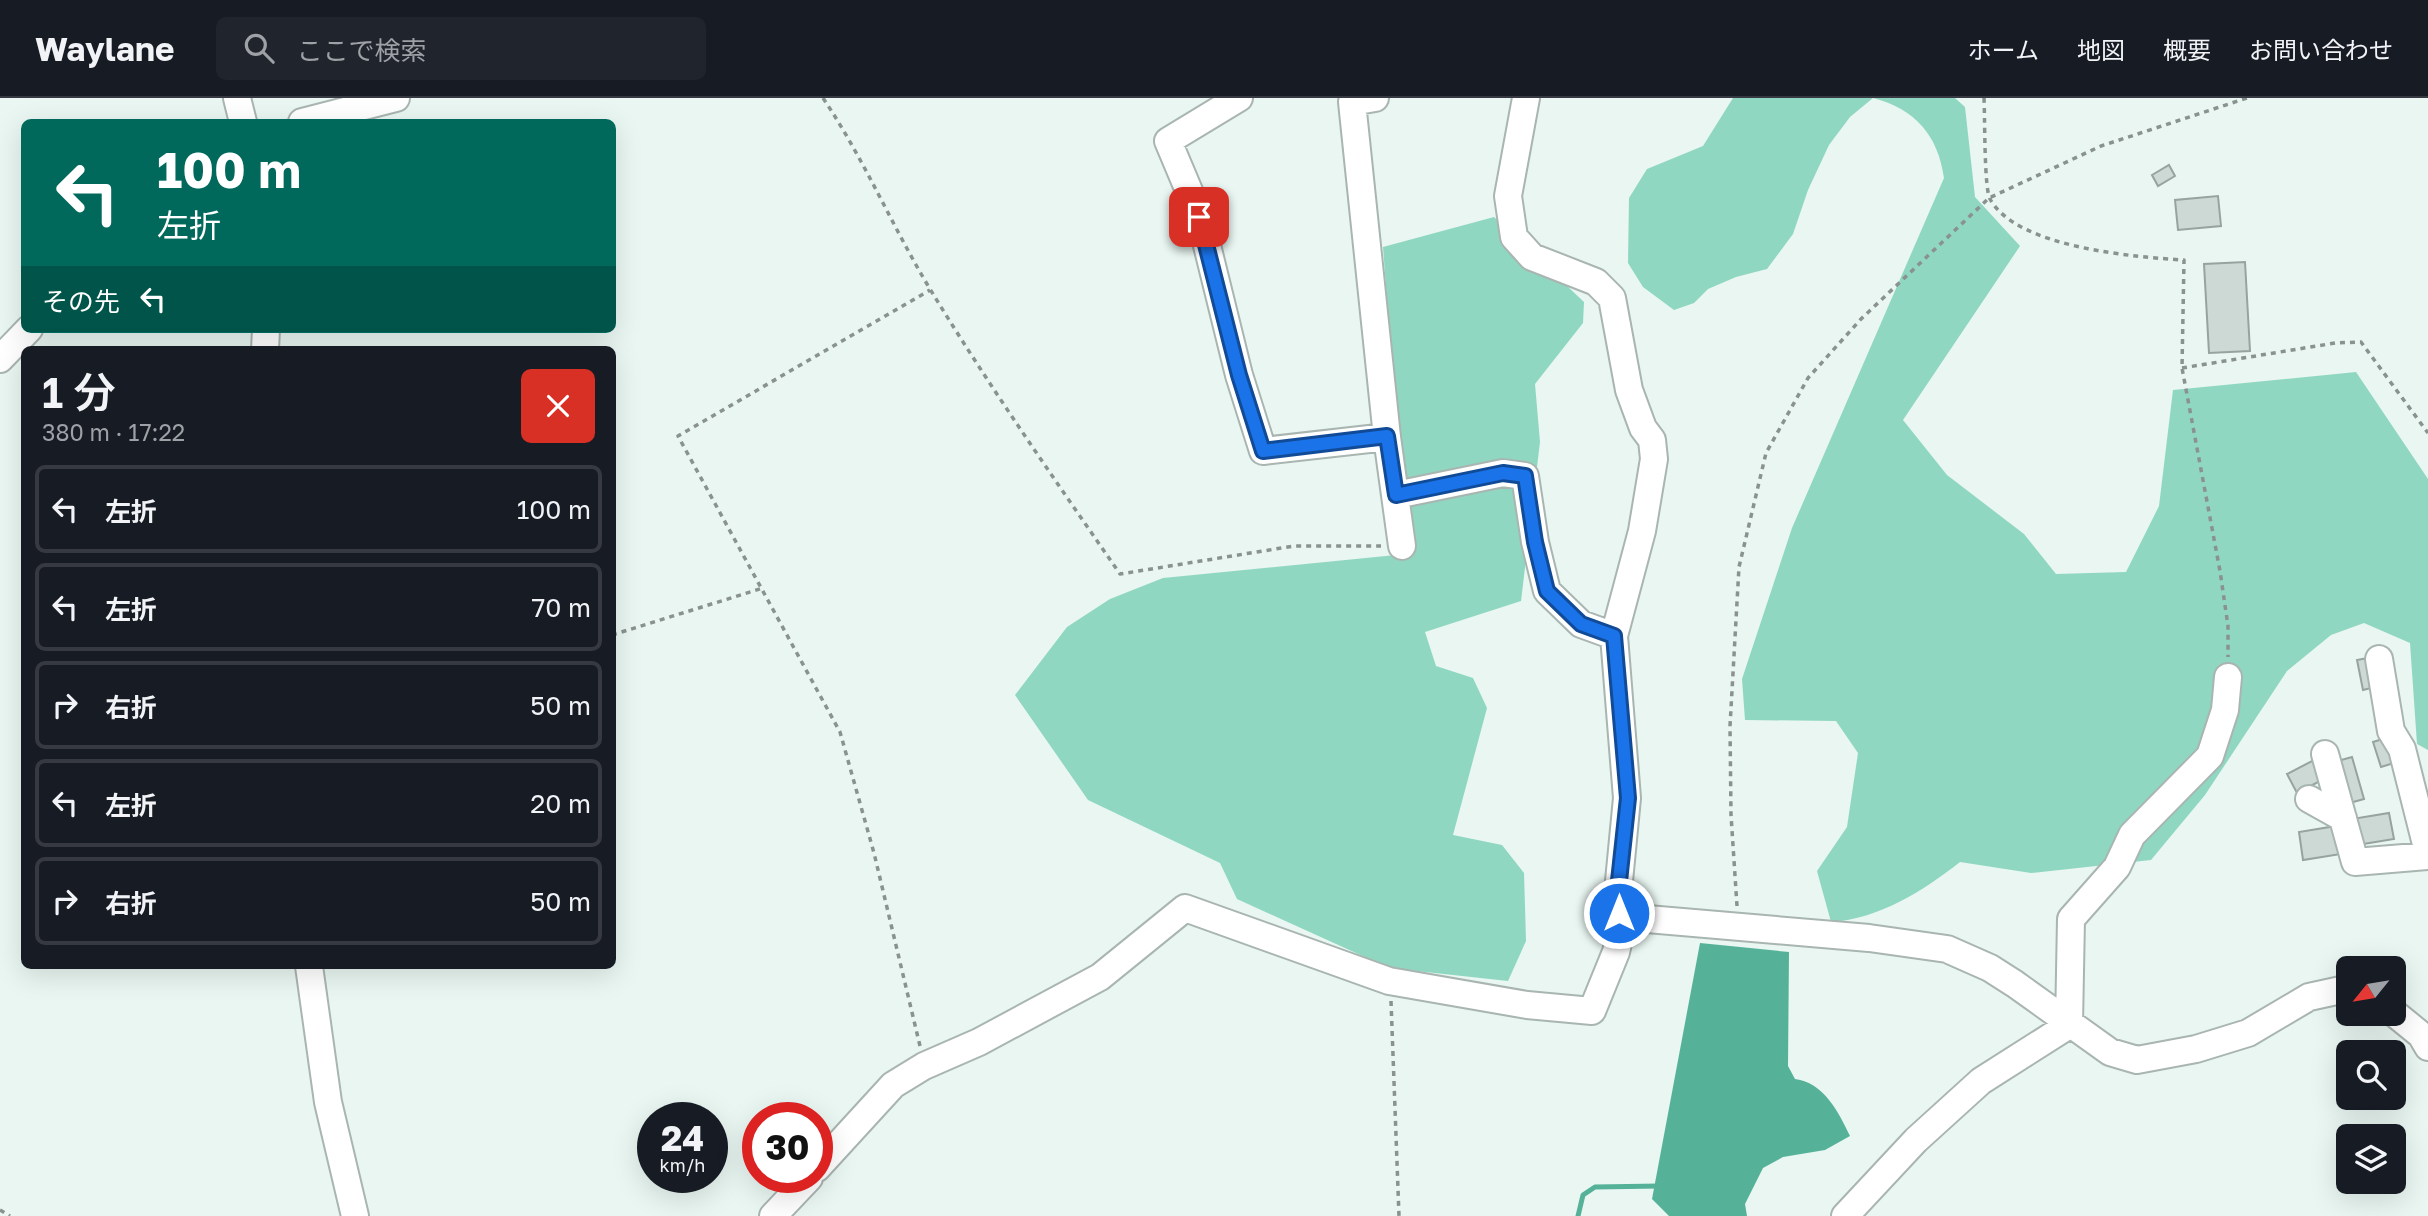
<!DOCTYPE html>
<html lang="ja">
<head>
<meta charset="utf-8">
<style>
  body { margin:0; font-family:"Golos Text","Noto Sans JP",sans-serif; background:#20242c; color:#f1f3f6; height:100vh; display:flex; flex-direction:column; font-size:26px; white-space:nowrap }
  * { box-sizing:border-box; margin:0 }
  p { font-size:23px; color:#9ea1a6 }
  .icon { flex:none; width:38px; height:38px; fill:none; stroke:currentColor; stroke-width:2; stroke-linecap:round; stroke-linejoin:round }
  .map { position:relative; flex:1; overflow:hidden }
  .panel { position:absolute; left:21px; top:248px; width:595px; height:623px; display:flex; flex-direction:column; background:#171b24; border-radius:10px; box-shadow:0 7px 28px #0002 }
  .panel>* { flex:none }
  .banner { position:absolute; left:21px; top:21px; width:595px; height:214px; border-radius:10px; box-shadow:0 7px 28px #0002; background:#00695c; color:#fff; overflow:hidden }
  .needle { width:46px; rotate:240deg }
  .fabs { position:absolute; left:2336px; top:858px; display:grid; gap:14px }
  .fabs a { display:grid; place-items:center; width:70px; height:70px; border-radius:10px; background:#171b24; box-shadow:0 7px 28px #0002; font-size:35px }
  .speed { position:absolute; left:637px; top:1004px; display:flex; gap:14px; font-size:35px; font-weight:700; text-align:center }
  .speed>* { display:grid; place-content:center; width:91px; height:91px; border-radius:50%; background:#171b24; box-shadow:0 7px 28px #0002; line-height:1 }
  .speed small { font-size:18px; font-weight:400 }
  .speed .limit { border:10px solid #d22; background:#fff; color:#111 }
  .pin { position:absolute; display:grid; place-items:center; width:60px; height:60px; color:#fff; margin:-30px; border-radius:14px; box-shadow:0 4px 10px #0006 }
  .me { position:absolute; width:77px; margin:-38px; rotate:0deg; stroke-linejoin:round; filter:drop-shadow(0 0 5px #0008) }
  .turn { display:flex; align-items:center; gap:24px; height:147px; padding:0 21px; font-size:32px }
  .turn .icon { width:91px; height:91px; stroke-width:2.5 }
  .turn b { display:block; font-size:49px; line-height:60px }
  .then { display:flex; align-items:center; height:66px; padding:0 21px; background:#0003; gap:14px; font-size:26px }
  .round { display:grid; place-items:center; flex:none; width:74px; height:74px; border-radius:10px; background:#20242c }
  .headline { display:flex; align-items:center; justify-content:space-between; height:119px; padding:0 21px }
  h1 { font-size:42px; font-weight:600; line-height:52px }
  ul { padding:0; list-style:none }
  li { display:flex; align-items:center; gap:21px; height:88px; margin:0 14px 10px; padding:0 7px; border:4px solid #363941; border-radius:10px }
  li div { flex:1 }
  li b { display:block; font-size:26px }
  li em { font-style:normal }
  header { display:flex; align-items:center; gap:42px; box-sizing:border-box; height:98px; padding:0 35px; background:#171b24; border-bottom:2px solid #363941 }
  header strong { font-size:33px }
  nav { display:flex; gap:38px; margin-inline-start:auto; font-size:24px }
  .search { width:490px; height:63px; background:#20242c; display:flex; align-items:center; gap:18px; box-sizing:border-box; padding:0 24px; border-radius:10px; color:#9ea1a6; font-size:26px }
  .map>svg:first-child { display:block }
</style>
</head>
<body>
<header>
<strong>Waylane</strong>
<div class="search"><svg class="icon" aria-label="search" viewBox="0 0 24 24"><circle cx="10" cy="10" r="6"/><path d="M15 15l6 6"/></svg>ここで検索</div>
<nav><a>ホーム</a><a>地図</a><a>概要</a><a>お問い合わせ</a></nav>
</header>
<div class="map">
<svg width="2428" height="1118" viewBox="0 0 2428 1118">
  <rect width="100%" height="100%" fill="#e9f6f1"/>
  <!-- green -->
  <path fill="#8fd7c1" d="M1733,0H1955L1965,9L1975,99L2020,148L1903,322L1947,377L2024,436L2056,476L2126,474L2159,408L2173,292L2356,274L2428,381V652L2417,646L2410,545L2364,525L2331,537L2287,573L2205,697L2151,762L2031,775L1960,764C1923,793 1879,821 1831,824L1817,773L1847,729L1858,655L1836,623L1745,622L1742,581L1792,430L1944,80C1938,37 1915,11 1873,0L1850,19L1829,47L1808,92L1793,136L1767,171L1736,179L1708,191L1694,205L1674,212L1643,189L1628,165L1629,100L1647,71L1703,48Z
    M1494,119L1584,204L1583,225L1535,286L1540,344L1521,503L1425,534L1436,568L1473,580L1487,610L1453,737L1502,747L1524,775L1526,843L1508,883L1389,870L1237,801L1220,765L1088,702L1015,597L1067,529L1110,501L1163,480L1406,456L1383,149Z"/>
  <!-- water -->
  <path fill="#55b299" d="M1700,845L1789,854L1788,968L1795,981C1824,985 1838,1013 1850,1038L1825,1052L1783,1059L1763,1070L1745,1106L1747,1118H1669L1652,1101Z"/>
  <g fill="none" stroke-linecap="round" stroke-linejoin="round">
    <!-- stream -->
    <path stroke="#55b299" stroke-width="5" d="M1578,1118L1583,1097L1595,1089L1660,1088"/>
  </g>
  <!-- building -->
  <path fill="#ccd9d4" stroke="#97a39f" stroke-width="2" d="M2169,67L2175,78L2158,88L2152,77Z
    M2218,98L2221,128L2178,132L2175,102Z
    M2245,164L2250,253L2209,255L2204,166Z
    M2373,559L2379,588L2363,592L2357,562Z
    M2389,639L2397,664L2381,669L2373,644Z
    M2352,659L2364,701L2346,706L2334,664Z
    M2314,662L2324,681L2297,695L2287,676Z
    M2389,715L2394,741L2357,747L2352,721Z
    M2336,728L2341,756L2303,762L2299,734Z"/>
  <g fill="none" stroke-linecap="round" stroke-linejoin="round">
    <!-- minor casing -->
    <g stroke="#a9b5b1" stroke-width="30">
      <path id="minor" d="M237,0L243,24
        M1239,0L1168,43L1200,119L1239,277L1263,353L1387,339
        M1375,0L1352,4L1387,339L1402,448
        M302,24L396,0
        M265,252L266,231
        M0,261L29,231
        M1396,397L1503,375L1525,378L1535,444L1547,493L1581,526L1614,538
        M2379,561L2391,633L2402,651L2428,754
        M2325,656L2355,764L2428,758
        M2309,701L2343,720
        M1624,819L1869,840L1947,851L1990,870L2015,886L2110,954L2137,962L2196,951L2248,935L2309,899L2341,892L2348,894
        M309,868L328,1004L355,1118
        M2394,915L2421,937L2428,949
        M2069,927L2071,821L2117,769L2132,737L2210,658L2225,612L2228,579
        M817,1070L893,987L924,968L979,944L1100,879L1185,810L1389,883L1527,907L1592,913L1616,854L1624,819L1619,815V783L1627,700L1614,538L1642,433L1654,361L1652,342L1643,330L1629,292L1612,200L1596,184L1532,159L1514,139L1508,98L1526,0
        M773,1118L809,1080
        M1845,1118L1916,1042L1981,983L2069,927"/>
    </g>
    <!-- path -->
    <path stroke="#89928f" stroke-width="3.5" stroke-dasharray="5 5" stroke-linecap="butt" d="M823,0C864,61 892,128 930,191C989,288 1055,382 1120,476L1294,448H1381
      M1984,0C1985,18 1984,90 1990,101C2017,150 2135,159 2184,162L2182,270L2220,473L2228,528V559
      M2182,270L2335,245L2361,244L2428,335
      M612,537L763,490
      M1737,808L1731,717L1730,628L1739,469L1766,355L1808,280L1861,221L1989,100L2101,48L2247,0
      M1391,903L1399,1118
      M920,948L874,755L840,634L678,338L930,192
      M0,1112L10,1118"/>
    <!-- minor -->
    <use href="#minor" stroke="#fff" stroke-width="26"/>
  </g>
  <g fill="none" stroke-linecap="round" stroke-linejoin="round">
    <!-- route casing -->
    <g stroke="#114b97" stroke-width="18">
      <path id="route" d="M1199,119L1239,277L1263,353L1387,338L1396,397L1503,375L1525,378L1535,444L1547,493L1581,526L1614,538L1628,700L1619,783V815"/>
    </g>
    <!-- route -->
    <use href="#route" stroke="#1a73e8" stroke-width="12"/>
  </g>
</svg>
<div class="fabs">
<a><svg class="needle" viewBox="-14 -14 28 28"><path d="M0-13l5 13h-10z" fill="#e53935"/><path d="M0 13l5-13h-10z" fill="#9ea1a6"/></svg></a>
<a><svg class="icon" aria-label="search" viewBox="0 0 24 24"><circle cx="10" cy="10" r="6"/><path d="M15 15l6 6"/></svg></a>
<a><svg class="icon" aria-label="layers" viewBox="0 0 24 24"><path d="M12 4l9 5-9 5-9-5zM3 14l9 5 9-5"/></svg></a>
</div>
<div class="speed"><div>24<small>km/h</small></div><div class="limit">30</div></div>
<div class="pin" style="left:1199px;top:119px;background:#d93025"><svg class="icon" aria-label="arrive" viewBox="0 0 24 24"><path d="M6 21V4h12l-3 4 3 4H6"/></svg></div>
<svg class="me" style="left:1619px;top:815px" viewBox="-20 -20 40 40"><circle r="17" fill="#1a73e8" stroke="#fff" stroke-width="3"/><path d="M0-11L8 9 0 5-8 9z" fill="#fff"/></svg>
<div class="banner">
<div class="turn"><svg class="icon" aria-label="left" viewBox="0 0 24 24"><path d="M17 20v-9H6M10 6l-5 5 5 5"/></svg><div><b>100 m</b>左折</div></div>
<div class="then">その先<svg class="icon" aria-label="left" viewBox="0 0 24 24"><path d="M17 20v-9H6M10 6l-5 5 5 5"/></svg></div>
</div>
<section class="panel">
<div class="headline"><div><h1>1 分</h1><p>380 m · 17:22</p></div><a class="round" style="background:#d93025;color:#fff"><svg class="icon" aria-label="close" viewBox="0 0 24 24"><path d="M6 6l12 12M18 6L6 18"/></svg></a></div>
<ul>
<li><svg class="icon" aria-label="left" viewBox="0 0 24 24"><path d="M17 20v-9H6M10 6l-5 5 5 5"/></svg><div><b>左折</b></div><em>100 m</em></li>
<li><svg class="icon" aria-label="left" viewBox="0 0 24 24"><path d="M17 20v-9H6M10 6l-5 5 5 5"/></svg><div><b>左折</b></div><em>70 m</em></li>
<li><svg class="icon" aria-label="right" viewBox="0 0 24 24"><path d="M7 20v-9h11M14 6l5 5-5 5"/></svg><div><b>右折</b></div><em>50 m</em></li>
<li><svg class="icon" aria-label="left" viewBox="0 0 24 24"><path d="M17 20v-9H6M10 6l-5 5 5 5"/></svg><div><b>左折</b></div><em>20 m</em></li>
<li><svg class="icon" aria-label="right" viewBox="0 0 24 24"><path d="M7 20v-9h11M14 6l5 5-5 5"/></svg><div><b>右折</b></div><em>50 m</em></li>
</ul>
</section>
</div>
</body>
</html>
